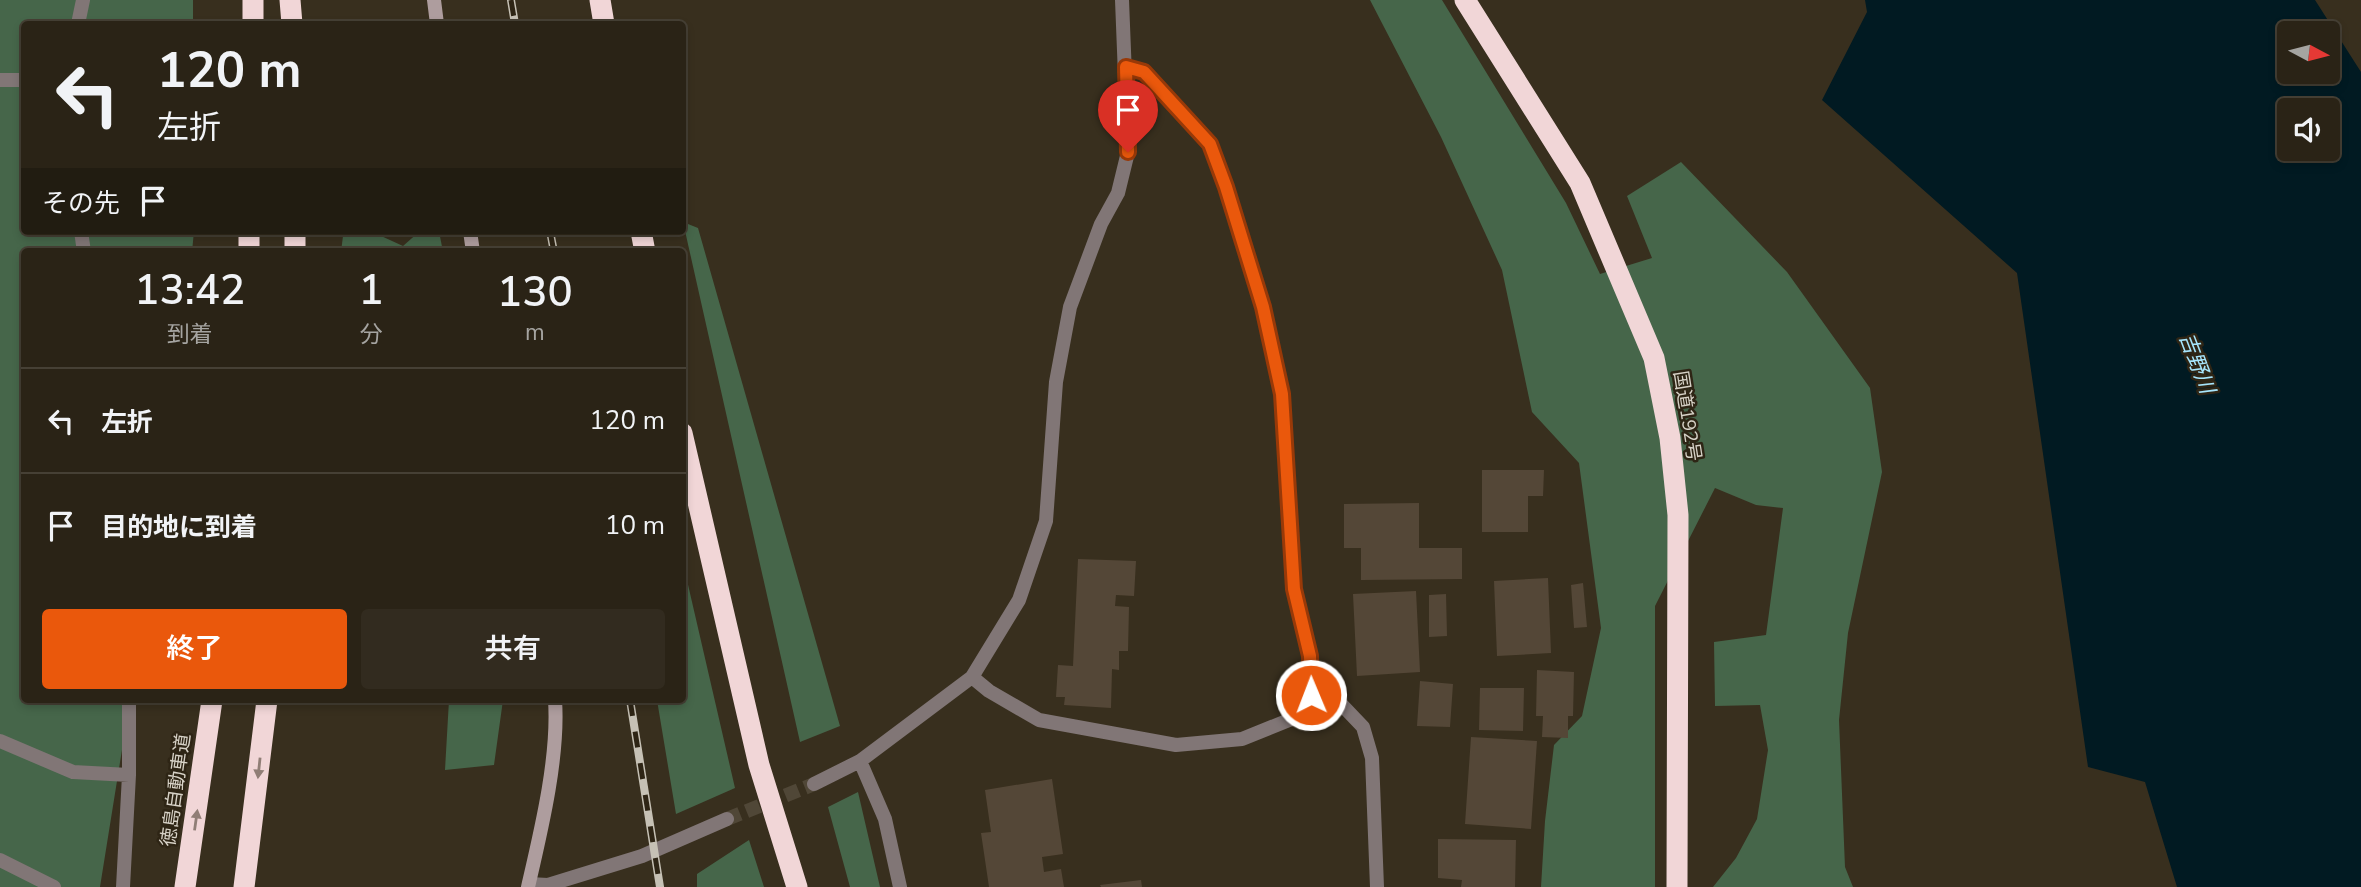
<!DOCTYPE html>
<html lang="ja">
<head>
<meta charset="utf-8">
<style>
  body { margin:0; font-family:"Nunito Sans","Noto Sans JP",sans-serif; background:#322b1f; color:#f1f3f6; height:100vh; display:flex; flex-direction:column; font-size:26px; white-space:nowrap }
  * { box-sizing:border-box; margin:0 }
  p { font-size:23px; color:#a5a4a1 }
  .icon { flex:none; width:38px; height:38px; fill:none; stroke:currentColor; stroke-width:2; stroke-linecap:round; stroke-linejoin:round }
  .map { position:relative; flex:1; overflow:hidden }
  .drawer { position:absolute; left:21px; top:248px; width:665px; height:455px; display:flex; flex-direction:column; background:#2a2316; border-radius:7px; box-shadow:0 4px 10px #0003,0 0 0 2px #464035 }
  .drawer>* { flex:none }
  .guide { position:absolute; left:21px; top:21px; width:665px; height:214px; border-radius:7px; box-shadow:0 4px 10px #0003,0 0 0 2px #464035; background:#2a2316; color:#f1f3f6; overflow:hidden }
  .needle { width:46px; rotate:97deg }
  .tools { position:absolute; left:2277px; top:21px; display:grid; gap:14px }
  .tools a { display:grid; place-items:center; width:63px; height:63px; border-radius:7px; background:#2a2316; box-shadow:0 4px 10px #0003,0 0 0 2px #464035; font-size:35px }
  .pin { position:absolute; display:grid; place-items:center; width:60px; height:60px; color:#fff; margin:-72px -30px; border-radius:50% 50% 50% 0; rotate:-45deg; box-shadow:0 0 7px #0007 }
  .pin .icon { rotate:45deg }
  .me { position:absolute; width:77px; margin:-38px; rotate:359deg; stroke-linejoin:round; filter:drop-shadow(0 0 5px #0008) }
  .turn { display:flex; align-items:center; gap:24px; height:147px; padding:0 21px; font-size:32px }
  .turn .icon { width:91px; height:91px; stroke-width:2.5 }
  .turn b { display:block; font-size:49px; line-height:60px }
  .then { display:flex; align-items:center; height:66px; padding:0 21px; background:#0003; gap:14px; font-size:26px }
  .eta { display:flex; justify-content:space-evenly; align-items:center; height:119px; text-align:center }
  .eta b { font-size:42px; font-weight:600; line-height:49px }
  .cta { display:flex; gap:14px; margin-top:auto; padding:14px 21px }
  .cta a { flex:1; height:80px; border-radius:7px; background:#ea580c; color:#fff; font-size:28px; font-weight:600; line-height:80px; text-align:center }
  .cta a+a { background:#322b1f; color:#f1f3f6 }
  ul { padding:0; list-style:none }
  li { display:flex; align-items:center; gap:21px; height:105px; padding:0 21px; border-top:2px solid #464035 }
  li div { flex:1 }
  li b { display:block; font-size:26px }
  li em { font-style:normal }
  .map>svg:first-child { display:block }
</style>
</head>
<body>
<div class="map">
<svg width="2361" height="887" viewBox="0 0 2361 887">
  <rect width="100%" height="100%" fill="#382f1e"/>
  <!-- forest -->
  <path fill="#46664a" d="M0,0H193V24H24V231H194L192,252H24V700H130L100,887H0Z
    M1370,0H1442L1566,203L1600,274L1652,258L1627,196L1681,162L1787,272L1870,388L1882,472L1848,633L1839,720L1845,867L1853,887H1713L1736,858L1757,819L1768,750L1760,705L1715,706L1714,642L1766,635L1783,508L1756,505L1715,488L1655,606V887H1541L1545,821L1554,745L1582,716L1601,628L1579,463L1532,412L1502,270L1441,137Z
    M683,222L698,228L840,726L800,742Z
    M329,231H378L379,235L403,246L420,231H439L443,252H341L343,236L328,237Z
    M683,563L735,788L676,814L657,700H682Z
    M449,700H503L494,765L445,770Z
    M858,792L880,887H850L828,807Z
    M749,840L764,887H697V874Z"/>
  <!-- water -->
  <path fill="#011a22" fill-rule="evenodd" d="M1865,0H2315L2361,72V887H2177L2145,782L2088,767L2017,273L1822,100L1867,12ZM2289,33H2328V72H2289ZM2289,110H2328V149H2289Z"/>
  <!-- building -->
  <path fill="#544737" d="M1482,470H1544L1543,496H1528V532H1482Z
    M1419,503V548H1462V579L1361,580V548H1344V504Z
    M1078,559L1136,561L1134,596L1116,595L1115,606L1129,607L1128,651H1119V670L1112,669L1111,708L1064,705L1065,697H1056L1058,665L1073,666Z
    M1548,578L1551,653L1497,656L1494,581Z
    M1583,583L1587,627L1574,628L1571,585Z
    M1416,591L1420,672L1357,676L1353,594Z
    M1446,594L1447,636L1429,637V595Z
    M1537,670L1574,672L1573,716H1568V738L1542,737L1543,716H1536Z
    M1420,681L1453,684L1450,727L1417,726Z
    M1480,688H1524L1523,731L1479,730Z
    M1471,737L1537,741L1531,829L1465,824Z
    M1052,779L1063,854L1042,857L1044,872L1061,869L1064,887H989L981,833L991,832L985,790Z
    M1438,839L1516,840L1515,887H1461L1462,880L1438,878Z
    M1141,880L1142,887H1101L1100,885Z"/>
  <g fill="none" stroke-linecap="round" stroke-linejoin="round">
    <!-- street-tunnel -->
    <path stroke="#504737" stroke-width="14" stroke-dasharray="14 7" stroke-linecap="butt" d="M727,819L814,784"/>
    <!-- street -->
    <path stroke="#817676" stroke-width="14" d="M78,24L83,0
      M0,80H24
      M81,231L84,252
      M972,677L989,691L1039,720L1176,745L1242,739L1294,718L1311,695L1310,656L1294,589L1282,394L1263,307L1226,187L1210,144L1145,72L1126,67
      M1311,695L1342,705L1363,727L1372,758L1377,887
      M0,741L73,772L129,775
      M860,761L885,819L900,887
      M814,784L860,761L972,677L1019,600L1046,521L1056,382L1070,307L1101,224L1118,193L1128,152L1122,0
      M0,860L54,887
      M529,884L548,885L642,856L727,819
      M123,887L129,775V700"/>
    <!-- secondary -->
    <path stroke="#ae9d9e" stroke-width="14" d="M434,0L437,24
      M470,231L473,252
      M528,887C541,831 559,757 555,700"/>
    <!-- highway -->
    <path stroke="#f1d6d7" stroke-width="21" d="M290,0L292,24
      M600,0L604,24
      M1465,0L1580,183L1654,358L1670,438L1678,515L1677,887
      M253,24V0
      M295,231V252
      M641,231L645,252
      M249,252V231
      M682,433L759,765L797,887
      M185,887L212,700
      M244,887L267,700"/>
    <!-- rail casing -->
    <g stroke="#c6c1b5" stroke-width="8">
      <path id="rail" d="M511,0L515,24
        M550,231L554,252
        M630,700L660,887"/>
    </g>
    <!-- rail -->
    <use href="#rail" stroke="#2e2515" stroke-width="5" stroke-dasharray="16" stroke-linecap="butt"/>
  </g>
  <!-- one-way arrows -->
  <defs><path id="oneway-solid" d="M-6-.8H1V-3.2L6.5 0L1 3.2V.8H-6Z" transform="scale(1.75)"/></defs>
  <g fill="#907e76">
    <use href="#oneway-solid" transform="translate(259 768) rotate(96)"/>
    <use href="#oneway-solid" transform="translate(196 820) rotate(-82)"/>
  </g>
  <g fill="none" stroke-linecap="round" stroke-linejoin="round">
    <!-- route casing -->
    <g stroke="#983908" stroke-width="18">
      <path id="route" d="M1128,152L1126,67L1144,72L1210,144L1226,187L1263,307L1282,394L1294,589L1310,656L1311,695"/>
    </g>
    <!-- route -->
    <use href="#route" stroke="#ea580c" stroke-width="12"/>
  </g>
  <g text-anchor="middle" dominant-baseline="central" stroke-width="5" stroke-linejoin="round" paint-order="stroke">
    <!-- street labels -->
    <g font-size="19" fill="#d7d2c7" stroke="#2e2515">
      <text transform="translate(1687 416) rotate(81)">国道192号</text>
      <text transform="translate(176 790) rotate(-82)">徳島自動車道</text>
    </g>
    <!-- water labels -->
    <g font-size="21" font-style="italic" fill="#a6e5fc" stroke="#2e2515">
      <text transform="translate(2197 363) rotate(69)">吉野川</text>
    </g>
  </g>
</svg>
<div class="tools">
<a><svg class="needle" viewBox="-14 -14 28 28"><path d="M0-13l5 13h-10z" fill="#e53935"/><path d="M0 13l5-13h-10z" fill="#a5a4a1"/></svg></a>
<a><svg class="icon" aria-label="sound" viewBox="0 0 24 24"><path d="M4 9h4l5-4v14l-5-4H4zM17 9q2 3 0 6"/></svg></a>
</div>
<div class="pin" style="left:1128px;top:152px;background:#d93025"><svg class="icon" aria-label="arrive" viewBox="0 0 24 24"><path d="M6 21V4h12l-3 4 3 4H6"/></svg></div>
<svg class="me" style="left:1311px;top:695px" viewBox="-20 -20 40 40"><circle r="17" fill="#ea580c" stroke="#fff" stroke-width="3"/><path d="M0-11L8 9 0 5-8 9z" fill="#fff"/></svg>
<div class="guide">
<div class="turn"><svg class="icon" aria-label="left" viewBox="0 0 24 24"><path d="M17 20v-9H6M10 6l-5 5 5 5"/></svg><div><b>120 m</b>左折</div></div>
<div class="then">その先<svg class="icon" aria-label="arrive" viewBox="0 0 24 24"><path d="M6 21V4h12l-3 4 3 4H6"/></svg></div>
</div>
<section class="drawer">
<div class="eta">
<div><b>13:42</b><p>到着</p></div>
<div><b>1</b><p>分</p></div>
<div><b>130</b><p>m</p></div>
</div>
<ul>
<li><svg class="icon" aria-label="left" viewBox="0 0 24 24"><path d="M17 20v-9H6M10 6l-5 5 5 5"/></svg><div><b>左折</b></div><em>120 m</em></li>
<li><svg class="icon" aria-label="arrive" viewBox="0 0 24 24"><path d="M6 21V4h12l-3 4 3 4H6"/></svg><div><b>目的地に到着</b></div><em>10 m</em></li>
</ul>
<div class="cta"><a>終了</a><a>共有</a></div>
</section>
</div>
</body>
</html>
